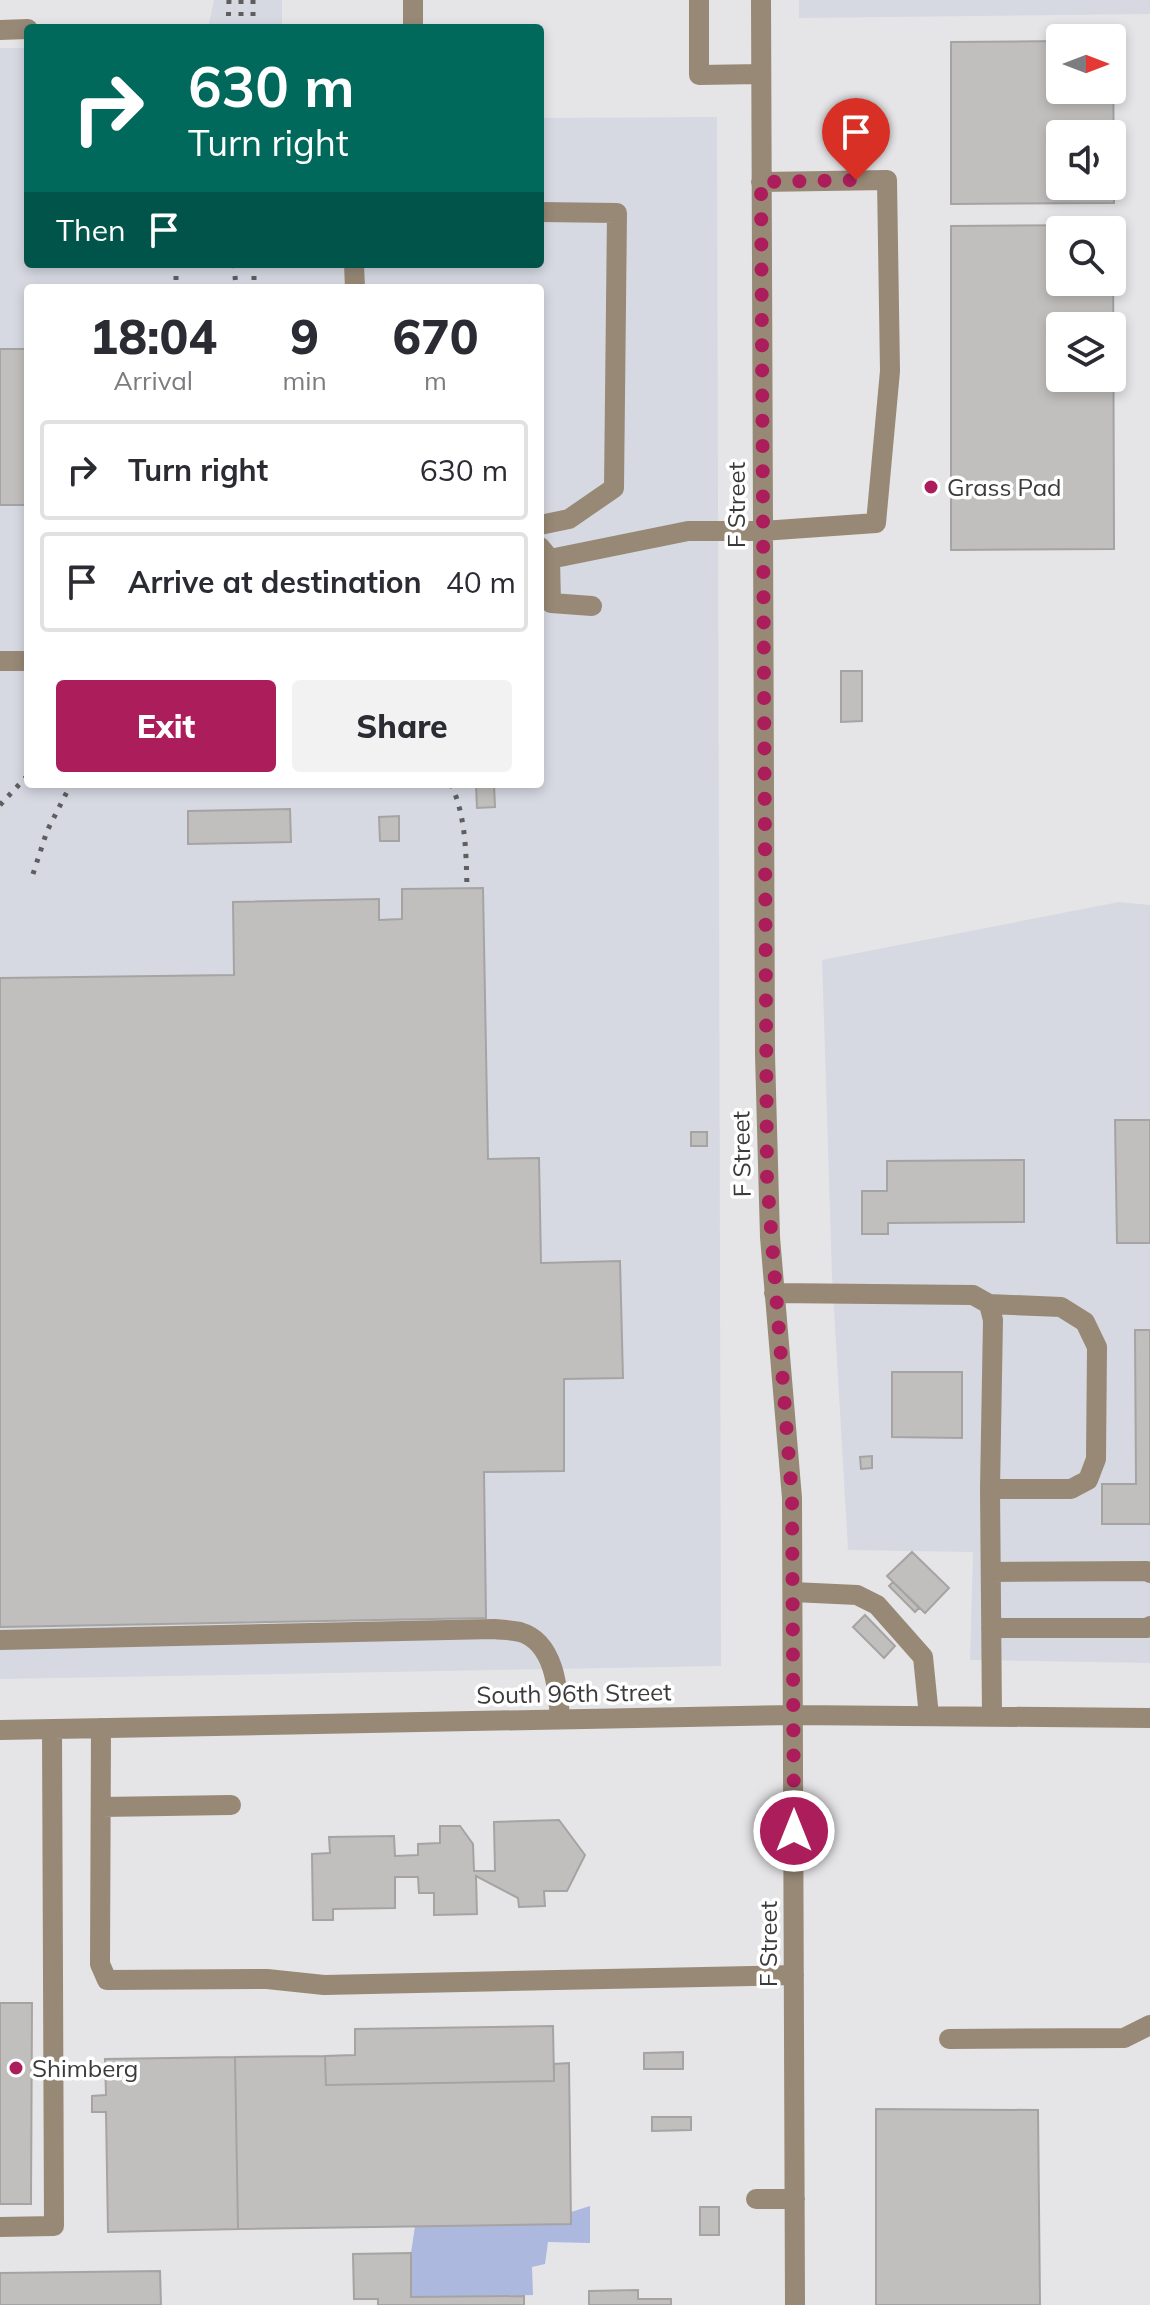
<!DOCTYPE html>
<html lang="en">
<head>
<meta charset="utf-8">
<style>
  body { margin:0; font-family:Mulish,sans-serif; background:#f2f2f3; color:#2b2b33; height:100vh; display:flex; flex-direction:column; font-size:30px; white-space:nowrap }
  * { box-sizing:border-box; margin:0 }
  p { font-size:26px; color:#7c7c81 }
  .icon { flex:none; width:44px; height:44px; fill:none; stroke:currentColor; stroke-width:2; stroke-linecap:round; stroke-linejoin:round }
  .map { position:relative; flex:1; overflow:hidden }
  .drawer { position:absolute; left:24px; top:284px; width:520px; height:504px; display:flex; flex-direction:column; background:#fff; border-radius:8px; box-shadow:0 4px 12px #0003 }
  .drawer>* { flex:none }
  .guide { position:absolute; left:24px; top:24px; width:520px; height:244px; border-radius:8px; box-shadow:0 4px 12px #0003; background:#00695c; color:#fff; overflow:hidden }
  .needle { width:52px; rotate:90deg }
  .tools { position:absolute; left:1046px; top:24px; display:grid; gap:16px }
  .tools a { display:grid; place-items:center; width:80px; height:80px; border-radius:8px; background:#fff; box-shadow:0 4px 12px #0003; font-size:40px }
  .pin { position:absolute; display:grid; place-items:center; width:68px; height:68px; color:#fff; margin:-82px -34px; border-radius:50% 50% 50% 0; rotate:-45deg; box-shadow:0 0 8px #0007 }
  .pin .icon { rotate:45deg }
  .me { position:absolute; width:88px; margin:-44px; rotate:0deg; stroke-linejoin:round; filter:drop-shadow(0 0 6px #0008) }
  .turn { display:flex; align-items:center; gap:28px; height:168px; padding:0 32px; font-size:36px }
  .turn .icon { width:104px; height:104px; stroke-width:2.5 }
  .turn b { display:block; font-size:56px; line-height:68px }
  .then { display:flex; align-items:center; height:76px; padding:0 32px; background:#0003; gap:16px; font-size:30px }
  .eta { display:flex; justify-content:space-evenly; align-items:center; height:136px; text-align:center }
  .eta b { font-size:48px; font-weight:800; line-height:56px }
  .button { display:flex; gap:16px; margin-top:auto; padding:16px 32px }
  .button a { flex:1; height:92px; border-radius:8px; background:#ab1e5b; color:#fff; font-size:32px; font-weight:800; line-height:92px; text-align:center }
  .button a+a { background:#f2f2f3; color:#2b2b33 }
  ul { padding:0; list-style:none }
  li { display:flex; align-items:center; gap:24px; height:100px; margin:0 16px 12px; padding:0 16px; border:4px solid #e1e1e2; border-radius:8px }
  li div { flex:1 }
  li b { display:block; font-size:30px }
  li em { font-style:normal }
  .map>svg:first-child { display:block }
</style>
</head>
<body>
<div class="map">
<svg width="1150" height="2305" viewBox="0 0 1150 2305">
  <rect width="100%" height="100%" fill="#e5e5e7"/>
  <!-- built -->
  <path fill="#d6d9e2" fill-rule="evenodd" d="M214,0H282V28H208Z
    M799,0H1150V14L799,18Z
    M0,48H28V264H540V118L717,117L721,1666L0,1679ZM28,288H540V784H28Z
    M1119,902L1150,905V1663L970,1660L973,1552L848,1550L832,1275L822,960Z"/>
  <!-- green -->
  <path fill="#adb8df" d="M590,2206V2243L548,2242L545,2264L532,2267L533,2295L411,2297V2253L415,2226L571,2224V2212Z"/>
  <!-- building -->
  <path fill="#c1bfbe" stroke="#a6a4a3" stroke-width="2" fill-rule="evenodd" d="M1060,41V90H1112L1113,41L1114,203L951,204V42ZM1060,134H1112V186H1060Z
    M1113,225L1114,549L951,550V226ZM1060,230H1112V282H1060ZM1060,326H1112V378H1060Z
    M0,349H28V505H0Z
    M841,671H862V721L841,722Z
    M476,784H494L495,807L477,808Z
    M290,809L291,842L188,844V811Z
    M399,816V841H380L379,817Z
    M483,888L488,1159L539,1158L541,1263L620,1261L623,1378L564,1379V1471L484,1472L486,1618L0,1627V978L234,975L233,902L379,899V920L402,919V889Z
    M1115,1120H1150V1243H1117Z
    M691,1132H707V1146H691Z
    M1024,1160V1222L888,1223V1234H862V1191H887V1161Z
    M1135,1330H1150V1524H1102V1484H1136Z
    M892,1372H962V1438L892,1437Z
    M872,1456V1468L861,1469L860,1457Z
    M912,1552L949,1588L925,1613L887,1576Z
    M893,1582L919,1608L915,1612L889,1586Z
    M865,1615L895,1646L884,1658L853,1627Z
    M559,1820L585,1855L567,1891H544L545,1906L519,1907L518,1898L476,1876L477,1914L434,1915V1893H419L418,1877H395V1908L333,1909V1920H313L312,1854L330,1853L329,1837L394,1836L395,1856L418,1855V1844L440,1843V1826H460L473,1844L474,1871H495L494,1822Z
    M0,2003H32L31,2204H0Z
    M553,2026L554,2081L326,2085L325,2056L355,2055V2029Z
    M683,2052V2069H644V2053Z
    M325,2056L326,2085L554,2081V2064L569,2063L571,2224L238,2229L235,2057Z
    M235,2057L238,2229L108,2232L106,2112H92V2096L106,2095L105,2059Z
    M876,2109L1038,2110L1040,2305H876Z
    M652,2117H691V2130L652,2131Z
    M700,2207H719V2235H700Z
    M411,2253V2297L524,2296V2305H378V2299H354L353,2254Z
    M160,2271L161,2305H0V2273Z
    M638,2290V2299H671V2305H589V2291Z"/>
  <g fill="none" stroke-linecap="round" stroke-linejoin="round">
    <!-- minor -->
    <path stroke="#988976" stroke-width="20" d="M413,0V28
      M699,0V75L760,74
      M761,0L765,1055L770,1237L792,1498L795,2305
      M0,30L28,29
      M540,212L617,213L614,488L569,519L540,525
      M354,264L355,288
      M540,547L550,559L551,603L592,606
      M550,559L688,531H762L876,523L890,371L887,180L761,182
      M0,661H28
      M774,1293L973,1295L989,1304L993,1320L990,1489L992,1716
      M989,1304L1061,1307L1085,1322L1097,1347L1096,1459L1088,1480L1071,1489H990
      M991,1572L1147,1571L1150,1573
      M793,1592L857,1595L877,1605L923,1657L929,1716
      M991,1628H1147L1150,1626
      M0,1640L494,1629C502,1630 512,1630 520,1632C555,1642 558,1690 560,1719
      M101,1728L100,1964L107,1980L267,1979L324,1985L794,1975
      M0,1730L794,1715L1150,1718
      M101,1807L231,1805
      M949,2039L1124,2038L1150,2025
      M756,2199H795
      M0,2227L54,2226L52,1729"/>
    <!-- rail -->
    <path stroke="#5e5e5f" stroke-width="5" stroke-dasharray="4 8" stroke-linecap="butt" d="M241,0V28
      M253,0V28
      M228,28L229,0
      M176,264V288
      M234,264L236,288
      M254,264V288
      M451,784C466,817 466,852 467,888
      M0,805L28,775
      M33,874L47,831L71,784"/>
  </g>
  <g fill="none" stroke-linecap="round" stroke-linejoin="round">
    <!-- route -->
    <path stroke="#ab1e5b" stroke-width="14" stroke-dasharray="0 25.2" d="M794,1831L792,1498L767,1178L761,182L856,180"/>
  </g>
  <!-- markers -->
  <g fill="#ab1e5b" stroke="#fff" stroke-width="3">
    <circle cx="931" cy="487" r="8"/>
    <circle cx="16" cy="2068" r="8"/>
  </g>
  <g text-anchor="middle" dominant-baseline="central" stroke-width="7" stroke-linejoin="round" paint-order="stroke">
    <!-- poi labels -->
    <g font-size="24" fill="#3b3b3c" stroke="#fff" text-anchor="start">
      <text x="947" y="487">Grass Pad</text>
      <text x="32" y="2068">Shimberg</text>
    </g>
    <!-- street labels -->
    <g font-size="24" fill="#3b3b3c" stroke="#fff">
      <text transform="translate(736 505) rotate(-90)">F Street</text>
      <text transform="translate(741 1154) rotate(-91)">F Street</text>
      <text transform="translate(574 1693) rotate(-1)">South 96th Street</text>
      <text transform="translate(768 1944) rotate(-90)">F Street</text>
    </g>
  </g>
</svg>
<div class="tools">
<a><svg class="needle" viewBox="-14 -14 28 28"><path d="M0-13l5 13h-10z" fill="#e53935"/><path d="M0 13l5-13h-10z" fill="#7c7c81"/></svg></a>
<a><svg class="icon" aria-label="sound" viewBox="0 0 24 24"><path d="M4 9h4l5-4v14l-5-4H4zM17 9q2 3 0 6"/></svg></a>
<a><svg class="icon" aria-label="search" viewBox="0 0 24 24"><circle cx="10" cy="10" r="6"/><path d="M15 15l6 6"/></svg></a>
<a><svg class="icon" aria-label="layers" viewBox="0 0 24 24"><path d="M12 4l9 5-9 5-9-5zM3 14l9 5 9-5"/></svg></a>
</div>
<div class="pin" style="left:856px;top:180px;background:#d93025"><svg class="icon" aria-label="arrive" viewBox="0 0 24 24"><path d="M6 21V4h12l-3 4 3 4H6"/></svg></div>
<svg class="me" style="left:794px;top:1831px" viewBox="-20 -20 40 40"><circle r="17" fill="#ab1e5b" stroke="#fff" stroke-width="3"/><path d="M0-11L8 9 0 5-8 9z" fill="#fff"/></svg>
<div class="guide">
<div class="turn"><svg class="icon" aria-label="right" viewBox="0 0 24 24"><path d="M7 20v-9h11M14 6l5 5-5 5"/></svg><div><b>630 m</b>Turn right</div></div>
<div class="then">Then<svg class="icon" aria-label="arrive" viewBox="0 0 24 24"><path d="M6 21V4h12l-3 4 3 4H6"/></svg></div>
</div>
<section class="drawer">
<div class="eta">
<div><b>18:04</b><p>Arrival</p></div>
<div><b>9</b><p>min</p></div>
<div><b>670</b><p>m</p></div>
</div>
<ul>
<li><svg class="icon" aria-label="right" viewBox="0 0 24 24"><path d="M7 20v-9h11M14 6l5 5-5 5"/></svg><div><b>Turn right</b></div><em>630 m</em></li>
<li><svg class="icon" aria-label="arrive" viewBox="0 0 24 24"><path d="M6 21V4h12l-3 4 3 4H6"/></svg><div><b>Arrive at destination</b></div><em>40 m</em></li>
</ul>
<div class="button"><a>Exit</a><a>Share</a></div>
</section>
</div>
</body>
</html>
